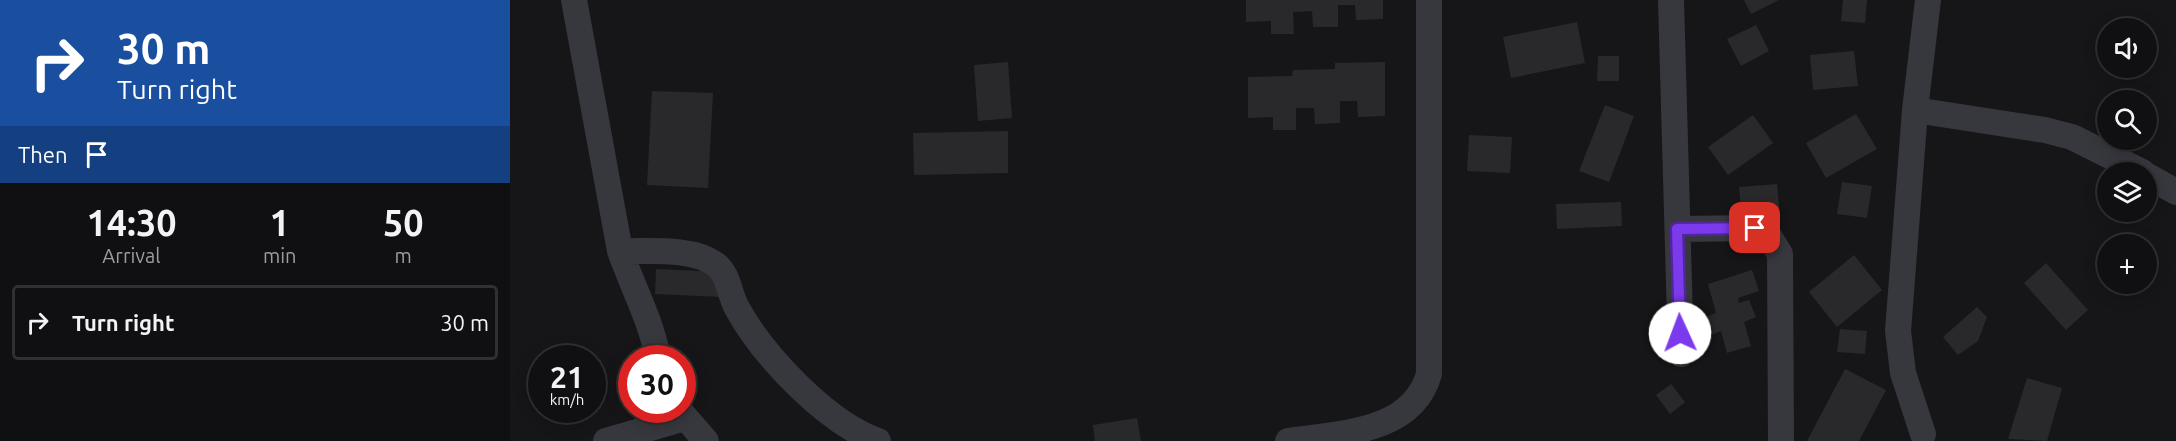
<!DOCTYPE html>
<html lang="en">
<head>
<meta charset="utf-8">
<style>
  body { margin:0; font-family:Ubuntu,sans-serif; background:#1e1e20; color:#f1f3f6; height:100vh; display:flex; flex-direction:column; font-size:22px; white-space:nowrap }
  * { box-sizing:border-box; margin:0 }
  p { font-size:20px; color:#9c9d9f }
  .icon { flex:none; width:33px; height:33px; fill:none; stroke:currentColor; stroke-width:2; stroke-linecap:round; stroke-linejoin:round }
  .map { position:relative; flex:1; overflow:hidden }
  .side { display:flex; flex-direction:column; background:#101012; width:510px }
  .side>* { flex:none }
  .guide { background:#1a4fa0; color:#fff; overflow:hidden }
  .tools { position:absolute; left:1587px; top:18px; display:grid; gap:12px }
  .tools a { display:grid; place-items:center; width:60px; height:60px; border-radius:50%; background:#101012; box-shadow:0 3px 15px #0003,0 0 0 2px #303032; font-size:30px }
  .speed { position:absolute; left:18px; top:345px; display:flex; gap:12px; font-size:30px; font-weight:700; text-align:center }
  .speed>* { display:grid; place-content:center; width:78px; height:78px; border-radius:50%; background:#101012; box-shadow:0 3px 15px #0003,0 0 0 2px #303032; line-height:1 }
  .speed small { font-size:15px; font-weight:400 }
  .speed .limit { border:9px solid #d22; background:#fff; color:#111 }
  .pin { position:absolute; display:grid; place-items:center; width:51px; height:51px; color:#fff; margin:-26px; border-radius:12px; box-shadow:0 3px 9px #0006 }
  .me { position:absolute; width:66px; margin:-33px; rotate:358deg; stroke-linejoin:round; filter:drop-shadow(0 0 4px #0008) }
  .turn { display:flex; align-items:center; gap:21px; height:126px; padding:0 18px; font-size:27px }
  .turn .icon { width:78px; height:78px; stroke-width:2.5 }
  .turn b { display:block; font-size:42px; line-height:51px }
  .then { display:flex; align-items:center; height:57px; padding:0 18px; background:#0003; gap:12px; font-size:22px }
  .eta { display:flex; justify-content:space-evenly; align-items:center; height:102px; text-align:center }
  .eta b { font-size:36px; font-weight:700; line-height:42px }
  ul { padding:0; list-style:none }
  li { display:flex; align-items:center; gap:18px; height:75px; margin:0 12px 9px; padding:0 6px; border:3px solid #303032; border-radius:6px }
  li div { flex:1 }
  li b { display:block; font-size:22px }
  li em { font-style:normal }
  main { display:flex; flex:1; min-height:0 }
  .map>svg:first-child { display:block }
</style>
</head>
<body>
<main>
<section class="side">
<div class="guide">
<div class="turn"><svg class="icon" aria-label="right" viewBox="0 0 24 24"><path d="M7 20v-9h11M14 6l5 5-5 5"/></svg><div><b>30 m</b>Turn right</div></div>
<div class="then">Then<svg class="icon" aria-label="arrive" viewBox="0 0 24 24"><path d="M6 21V4h12l-3 4 3 4H6"/></svg></div>
</div>
<div class="eta">
<div><b>14:30</b><p>Arrival</p></div>
<div><b>1</b><p>min</p></div>
<div><b>50</b><p>m</p></div>
</div>
<ul>
<li><svg class="icon" aria-label="right" viewBox="0 0 24 24"><path d="M7 20v-9h11M14 6l5 5-5 5"/></svg><div><b>Turn right</b></div><em>30 m</em></li>
</ul>
</section>
<div class="map">
<svg width="1666" height="441" viewBox="0 0 1666 441">
  <rect width="100%" height="100%" fill="#161618"/>
  <!-- building -->
  <path fill="#29292c" d="M736,0H873V19L846,20L845,5H828V27H803L802,11L783,12L784,34H761V21L736,22Z
    M1234,0H1269L1241,14Z
    M1333,0H1357L1355,23L1331,21Z
    M1067,22L1075,63L1001,78L993,37Z
    M1246,25L1259,51L1231,66L1217,39Z
    M1344,51L1348,86L1303,90L1300,55Z
    M1088,56H1109V81H1087Z
    M498,62L502,118L468,121L464,65Z
    M875,62V116L848,117L847,101H830V123L805,124L804,108H786V130H763V117L738,118V77L782,76L783,70L825,69V63Z
    M142,91L203,93L198,188L137,185Z
    M1095,105L1124,116L1099,182L1069,171Z
    M1346,114L1367,149L1316,178L1296,143Z
    M1243,115L1263,143L1218,175L1198,147Z
    M498,131V173L404,175L403,133Z
    M959,135L1002,137L1000,173L957,171Z
    M1332,182L1362,186L1357,218L1327,214Z
    M1267,184L1270,215L1232,219L1229,187Z
    M1111,202L1112,226L1047,229L1046,204Z
    M1344,255L1372,290L1327,327L1299,292Z
    M1536,263L1578,310L1556,330L1514,283Z
    M146,269L212,272L211,297L145,294Z
    M1242,270L1249,291L1228,298L1229,303L1239,300L1246,317L1234,322L1241,346L1217,353L1211,331L1189,340L1182,322L1206,313L1198,284Z
    M1467,307L1477,317L1468,341L1448,355L1433,337Z
    M1330,329L1357,331L1355,354L1327,352Z
    M1335,369L1376,390L1349,441H1297Z
    M1517,378L1552,388L1537,441L1498,439Z
    M1161,384L1175,402L1160,414L1146,395Z
    M627,418L631,441H585L583,425Z"/>
  <g fill="none" stroke-linecap="round" stroke-linejoin="round">
    <!-- street -->
    <path stroke="#37383d" stroke-width="26" d="M64,0L110,251C123,288 141,320 148,358
      M1161,0L1171,354
      M1405,110L1535,130L1562,137L1632,172
      M1636,175L1666,192
      M1168,229L1245,228L1260,238L1270,254L1271,441
      M110,251C138,252 181,247 205,264C219,274 219,294 227,308C253,356 317,423 368,441
      M169,410L196,441
      M1413,434L1393,373L1388,331L1405,110L1418,0
      M96,441L175,418
      M778,441C828,433 902,434 919,374V0"/>
  </g>
  <g fill="none" stroke-linecap="round" stroke-linejoin="round">
    <!-- route casing -->
    <g stroke="#51269a" stroke-width="15">
      <path id="route" d="M1170,333L1167,229L1245,228"/>
    </g>
    <!-- route -->
    <use href="#route" stroke="#7c3aed" stroke-width="10"/>
  </g>
</svg>
<div class="tools">
<a><svg class="icon" aria-label="sound" viewBox="0 0 24 24"><path d="M4 9h4l5-4v14l-5-4H4zM17 9q2 3 0 6"/></svg></a>
<a><svg class="icon" aria-label="search" viewBox="0 0 24 24"><circle cx="10" cy="10" r="6"/><path d="M15 15l6 6"/></svg></a>
<a><svg class="icon" aria-label="layers" viewBox="0 0 24 24"><path d="M12 4l9 5-9 5-9-5zM3 14l9 5 9-5"/></svg></a>
<a>+</a>
</div>
<div class="speed"><div>21<small>km/h</small></div><div class="limit">30</div></div>
<div class="pin" style="left:1245px;top:228px;background:#d93025"><svg class="icon" aria-label="arrive" viewBox="0 0 24 24"><path d="M6 21V4h12l-3 4 3 4H6"/></svg></div>
<svg class="me" style="left:1170px;top:333px" viewBox="-20 -20 40 40"><circle r="19" fill="#fff"/><path d="M0-13L10 11 0 6-10 11z" fill="#7c3aed"/></svg>
</div>
</main>
</body>
</html>
